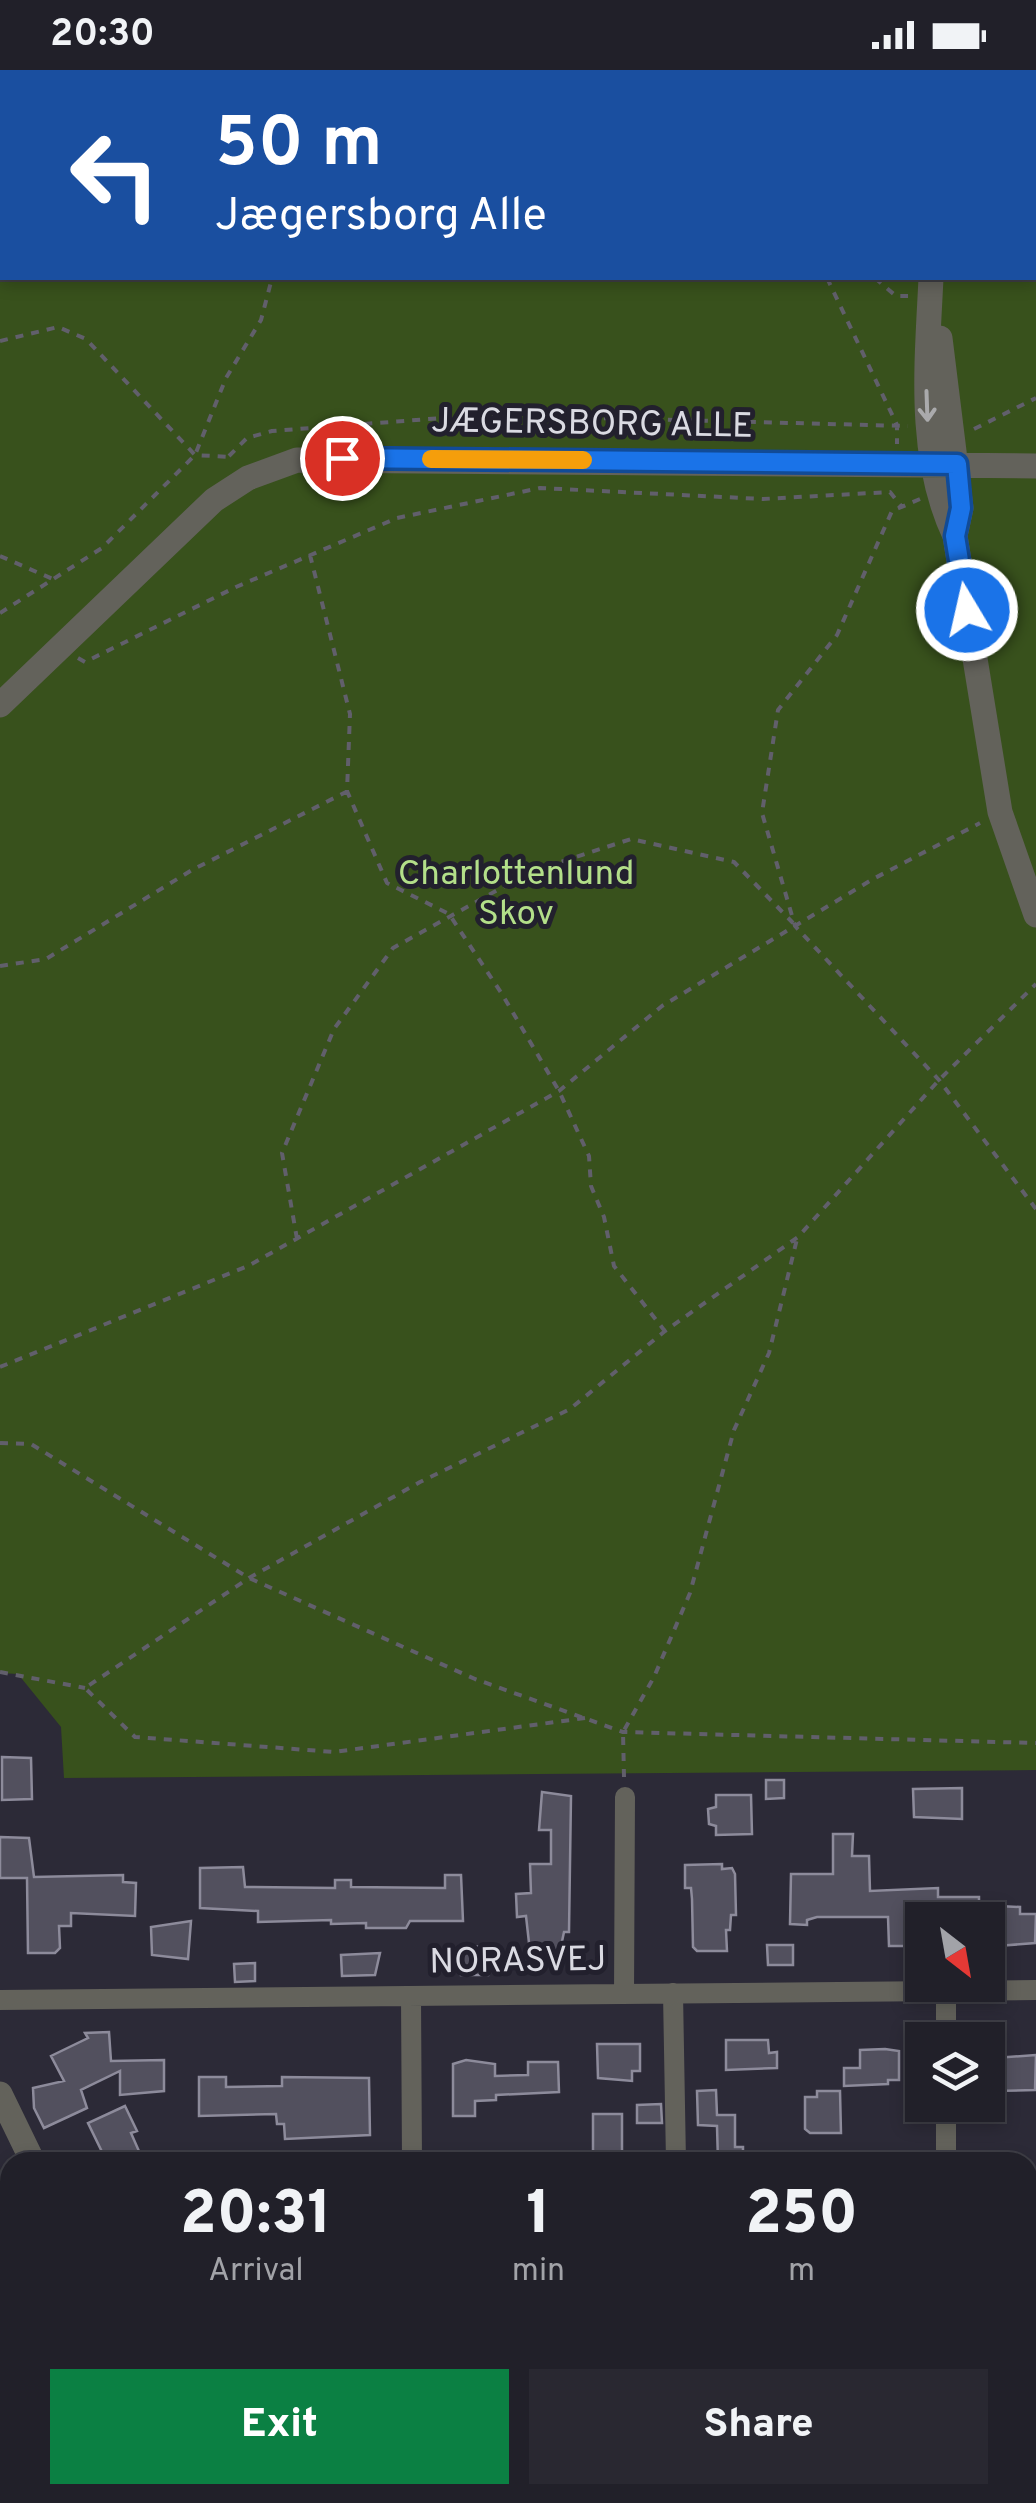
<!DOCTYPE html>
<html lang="en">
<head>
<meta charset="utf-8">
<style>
  body { margin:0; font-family:Overpass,sans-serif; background:#292831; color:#f1f3f6; height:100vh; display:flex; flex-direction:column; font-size:38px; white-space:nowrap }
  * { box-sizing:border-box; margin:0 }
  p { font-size:32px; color:#a2a3a8 }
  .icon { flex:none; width:55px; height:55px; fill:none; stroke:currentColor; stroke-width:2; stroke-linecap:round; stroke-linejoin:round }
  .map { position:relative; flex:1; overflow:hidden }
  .sheet { position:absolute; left:0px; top:2082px; width:1038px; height:352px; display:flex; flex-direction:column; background:#212029; border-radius:30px 30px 0 0; box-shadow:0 5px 15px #0003,0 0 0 2px #3e3e46 }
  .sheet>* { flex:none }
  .hud { position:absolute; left:0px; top:0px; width:1038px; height:210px; box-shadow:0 5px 15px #0003,0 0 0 2px #3e3e46; background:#1a4fa0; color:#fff; overflow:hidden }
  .needle { width:65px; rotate:149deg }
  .buttons { position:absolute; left:905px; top:1832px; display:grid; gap:20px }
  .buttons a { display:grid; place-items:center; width:100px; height:100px; border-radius:0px; background:#212029; box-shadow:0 5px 15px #0003,0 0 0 2px #3e3e46; font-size:50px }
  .pin { position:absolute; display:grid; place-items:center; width:85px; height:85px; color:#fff; margin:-42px; border:5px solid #fff; border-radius:50%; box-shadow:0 2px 10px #0007 }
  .me { position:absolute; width:110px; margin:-55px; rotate:351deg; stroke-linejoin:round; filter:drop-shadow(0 0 8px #0008) }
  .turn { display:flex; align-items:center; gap:35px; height:210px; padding:0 50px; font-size:45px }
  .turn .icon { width:130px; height:130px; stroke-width:2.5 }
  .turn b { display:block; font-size:70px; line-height:85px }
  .eta { display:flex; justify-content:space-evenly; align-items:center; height:170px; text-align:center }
  .eta b { font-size:60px; font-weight:800; line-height:70px }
  .action { display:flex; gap:20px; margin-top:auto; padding:20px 50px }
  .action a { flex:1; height:115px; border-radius:0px; background:#0b8043; color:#fff; font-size:40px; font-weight:800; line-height:115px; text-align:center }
  .action a+a { background:#292831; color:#f1f3f6 }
  .status { display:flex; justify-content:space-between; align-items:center; height:70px; padding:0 50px; background:#212029; direction:ltr }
  .status svg { height:28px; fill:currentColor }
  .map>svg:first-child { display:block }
</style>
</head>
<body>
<div class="status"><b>20:30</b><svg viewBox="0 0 49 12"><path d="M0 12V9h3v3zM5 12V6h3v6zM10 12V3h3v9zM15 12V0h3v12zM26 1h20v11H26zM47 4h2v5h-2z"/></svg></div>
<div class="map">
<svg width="1036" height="2433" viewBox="0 0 1036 2433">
  <rect width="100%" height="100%" fill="#2c2a37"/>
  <!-- green -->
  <path fill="#38511c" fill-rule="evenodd" d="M0,0H1036V1700L64,1708L61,1657L18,1604L0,1603ZM2,2H1035V208H2Z
    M0,2099C18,2149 16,2269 0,2320Z
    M0,2342L10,2349L11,2425L6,2433H0Z"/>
  <!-- building -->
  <path fill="#52505e" stroke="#8d8b9b" stroke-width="2.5" d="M2,1687L31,1688L32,1729L2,1730Z
    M766,1710H784V1728L766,1729Z
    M962,1718V1749L914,1747L913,1719Z
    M542,1722L571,1726L569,1862H564L560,1881L530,1882L526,1846L517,1847L516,1824L531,1823L530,1794H551V1760H539Z
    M716,1725H751L752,1764L716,1765V1756L709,1754L708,1739L716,1737Z
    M833,1764H853L852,1786H869L870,1821L938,1818V1827H979V1835L1020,1837V1844H1036L1035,1873L998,1876L999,1850H922V1872L911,1876H889L888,1847H817L807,1850V1855L790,1854L791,1804H833Z
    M0,1767L29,1768L34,1807L123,1805V1812L136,1813L135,1846L71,1843V1856H59L60,1878L55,1883H28L27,1808H0Z
    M722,1794V1799L732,1798L735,1804L736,1845H731L730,1860H726L727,1881H697L693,1877L692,1829L691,1818H685V1795Z
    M243,1797L245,1817L335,1818V1810H351V1817L445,1818V1805H461L463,1851H410L406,1858H366V1853L331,1854V1850L258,1852V1841L200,1838V1798Z
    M191,1851L188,1889L152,1885L151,1857Z
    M767,1875H793V1895H768Z
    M460,1876L489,1877L488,1905H461Z
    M380,1883L375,1905L342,1906L341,1885Z
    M255,1893V1911L235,1912L234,1894Z
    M109,1962L111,1991L164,1990V2021L120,2025V2001L81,2020L87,2038L44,2058L34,2038L33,2018L64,2011L51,1986L88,1968L85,1963Z
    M726,1970H768L769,1983L777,1982V1998L726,2000Z
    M597,1974H640V2001H632V2011L598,2008Z
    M885,1979L899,1981V2010H888V2014L844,2016V1998H860V1980Z
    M1036,1985L1035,2020L993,2021L995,1988Z
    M466,1990L495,1994V2006L528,2005V1992H558L559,2022L496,2025V2030L475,2031V2046H453V1994Z
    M199,2007H226V2017L282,2016V2007L369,2008L370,2065L285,2069L284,2054H277L276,2044L199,2046Z
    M716,2020L717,2045H735V2077H743V2092H718L717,2056L698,2055L697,2021Z
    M817,2021H840L841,2063H810L805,2059V2027H817Z
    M661,2034L662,2053H637V2035Z
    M125,2036L137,2061L131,2063L142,2088L121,2092L117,2085L106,2090L88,2053Z
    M593,2044H622V2092H593Z"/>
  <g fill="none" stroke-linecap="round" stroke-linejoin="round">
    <!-- path -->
    <path stroke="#615f6b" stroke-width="4" stroke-dasharray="8 8" stroke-linecap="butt" d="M281,0V2
      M446,0L451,2
      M794,0L795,2
      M827,208L897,355V374
      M875,208L896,226H908
      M0,271L58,257L86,269L195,385L230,387
      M974,359L1036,328
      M229,386L247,368L272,361L482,345L908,356
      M920,429L892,441L837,565L778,640L762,743L795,856L939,1010L1036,1139
      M310,485L350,644L347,721L387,813L449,844L502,924L559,1021L589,1086L591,1116L604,1147L614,1196L664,1260
      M0,486L55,510
      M0,543L102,478L195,385L226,308L261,250L272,208
      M78,588L85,592L236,517L397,448L540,418L763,429L890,422L902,437
      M0,896L46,889L192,800L346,722
      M297,1169L282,1083L334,959L393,878L530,802L631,769L734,792L793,853
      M0,1297L248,1196L559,1021L662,936L873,809L980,753
      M0,1373L31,1374L249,1508L475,1609L623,1662L1036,1673
      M0,1602L85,1618
      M585,1648L334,1682L135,1667L85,1618L249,1508L420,1412L570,1339L665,1261L798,1167L939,1010L1036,914
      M624,1707L623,1662L654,1607L690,1523L734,1360L769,1283L797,1169
      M724,2425L730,2433"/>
    <!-- minor -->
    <path stroke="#63625b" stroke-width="20" d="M946,1922V1970
      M673,1923L676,2092
      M624,1924L625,1727
      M411,1926L412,2092
      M0,1930L1036,1920
      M946,2035V2092
      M459,2433L473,2425
      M946,2433L947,2425"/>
    <!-- tertiary -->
    <path stroke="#63625b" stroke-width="25" d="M922,0V2
      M931,208C927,293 917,386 955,466L1000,742L1036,845
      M940,268L961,438L955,466
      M0,635L214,430L248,408L297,390L1036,396
      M0,2024L33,2092
      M194,2425L198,2433"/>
  </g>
  <!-- one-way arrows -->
  <defs><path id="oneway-shaft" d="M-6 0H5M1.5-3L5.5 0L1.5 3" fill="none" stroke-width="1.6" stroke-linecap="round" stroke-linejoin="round" transform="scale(2.5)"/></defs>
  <use stroke="#aaaaac" href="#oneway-shaft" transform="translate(927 336) rotate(88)"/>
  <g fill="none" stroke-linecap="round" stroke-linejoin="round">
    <!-- route casing -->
    <g stroke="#114b97" stroke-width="25">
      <path id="route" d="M342,388L957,394L961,438L955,466L967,540"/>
    </g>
    <!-- route -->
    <use href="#route" stroke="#1a73e8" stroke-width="18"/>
    <!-- slow -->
    <path stroke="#f59e0b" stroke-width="18" d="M431,389L583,390"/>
  </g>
  <g text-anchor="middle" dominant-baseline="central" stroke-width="10" stroke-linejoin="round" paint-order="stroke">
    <!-- street labels -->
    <g font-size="35" fill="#dadae2" stroke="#22202d">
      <text transform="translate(592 355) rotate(1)">JÆGERSBORG ALLE</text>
      <text transform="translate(518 1892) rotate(-1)">NORASVEJ</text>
    </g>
    <!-- park labels -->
    <g font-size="35" fill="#b3df89" stroke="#22202d">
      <text x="516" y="805">Charlottenlund<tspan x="516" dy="40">Skov</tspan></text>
    </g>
  </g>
</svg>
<div class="buttons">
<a><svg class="needle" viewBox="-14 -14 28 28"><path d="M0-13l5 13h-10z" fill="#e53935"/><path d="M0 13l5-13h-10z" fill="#a2a3a8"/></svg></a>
<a><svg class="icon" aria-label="layers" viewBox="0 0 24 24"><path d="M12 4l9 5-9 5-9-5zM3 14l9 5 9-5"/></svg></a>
</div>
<div class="pin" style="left:342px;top:388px;background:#d93025"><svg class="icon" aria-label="arrive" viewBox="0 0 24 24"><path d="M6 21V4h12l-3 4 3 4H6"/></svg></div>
<svg class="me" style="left:967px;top:540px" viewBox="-20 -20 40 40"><circle r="17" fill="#1a73e8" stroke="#fff" stroke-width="3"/><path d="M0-11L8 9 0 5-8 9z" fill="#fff"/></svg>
<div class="hud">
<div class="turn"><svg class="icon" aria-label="left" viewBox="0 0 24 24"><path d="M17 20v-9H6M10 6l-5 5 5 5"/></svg><div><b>50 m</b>Jægersborg Alle</div></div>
</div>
<section class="sheet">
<div class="eta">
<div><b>20:31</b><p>Arrival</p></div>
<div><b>1</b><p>min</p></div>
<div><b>250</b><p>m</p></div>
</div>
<div class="action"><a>Exit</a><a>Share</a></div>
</section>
</div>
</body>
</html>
